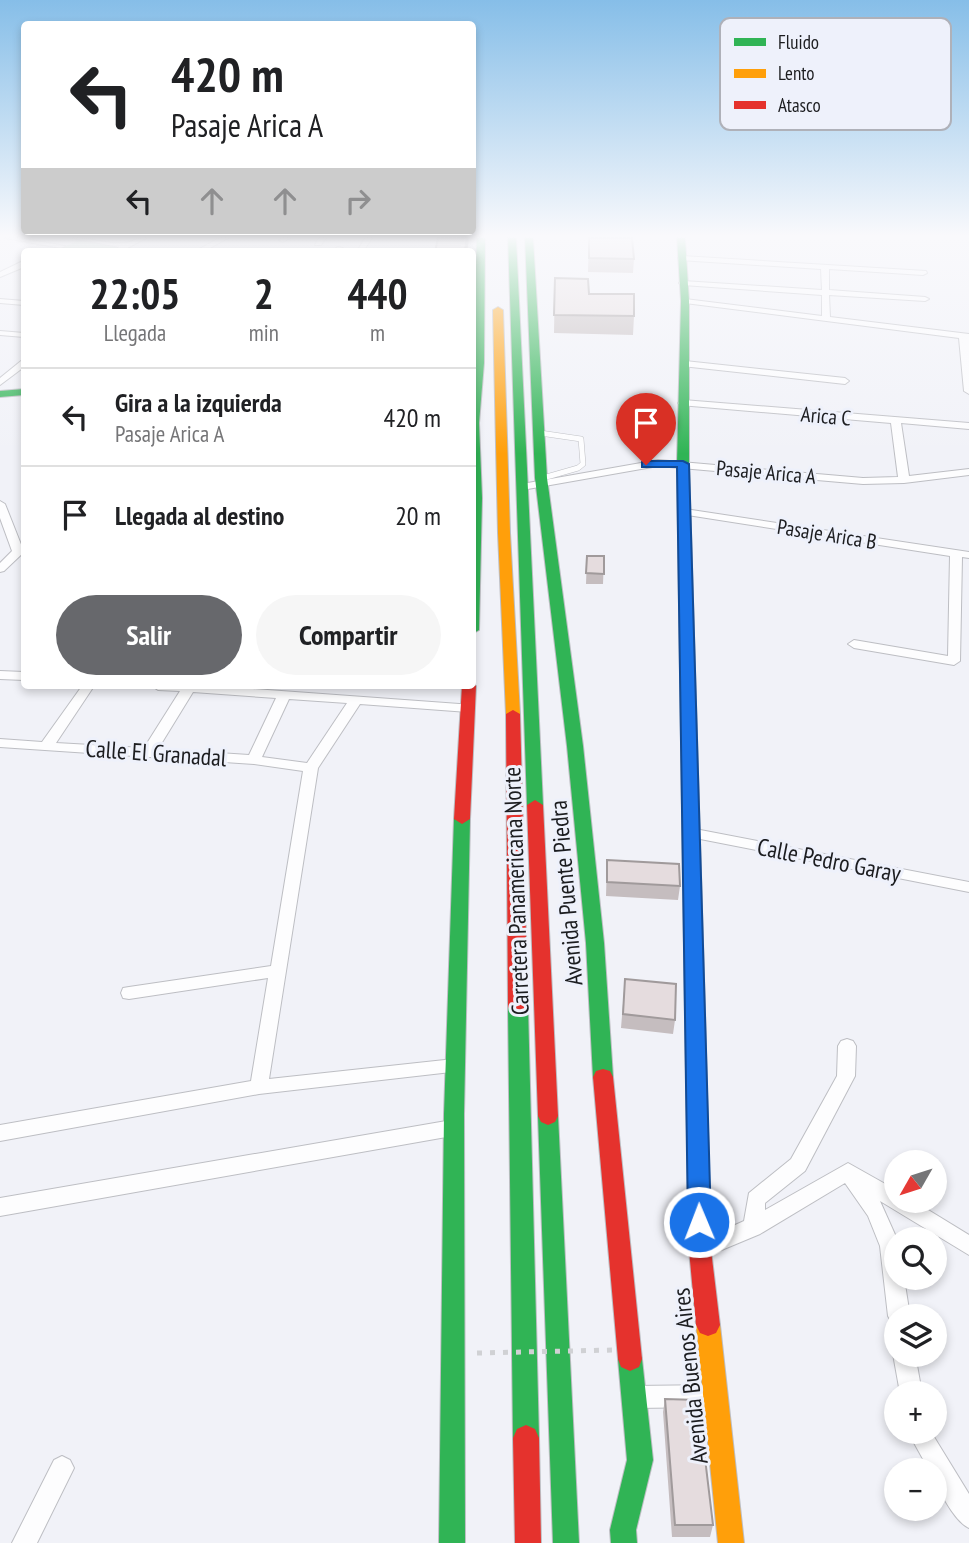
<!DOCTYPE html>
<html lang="es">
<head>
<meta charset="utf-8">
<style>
  body { margin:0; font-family:"PT Sans Narrow",sans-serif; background:#f6f6f6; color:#202124; height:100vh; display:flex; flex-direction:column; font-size:26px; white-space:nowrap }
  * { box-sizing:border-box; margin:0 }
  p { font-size:23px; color:#757577 }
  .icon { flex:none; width:38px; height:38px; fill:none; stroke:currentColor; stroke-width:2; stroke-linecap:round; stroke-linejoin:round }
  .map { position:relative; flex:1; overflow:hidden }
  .details { position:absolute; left:21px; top:248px; width:455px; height:441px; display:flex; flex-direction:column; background:#fff; border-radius:7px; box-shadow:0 4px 10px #0003 }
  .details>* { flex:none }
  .banner { position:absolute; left:21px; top:21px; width:455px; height:214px; border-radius:7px; box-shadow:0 4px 10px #0003; background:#fff; color:#202124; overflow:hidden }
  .needle { width:46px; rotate:231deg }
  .fabs { position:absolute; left:884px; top:1150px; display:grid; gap:14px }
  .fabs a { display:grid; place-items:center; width:63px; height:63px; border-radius:50%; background:#fff; box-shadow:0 4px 10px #0003; font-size:35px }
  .pin { position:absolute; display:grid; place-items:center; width:60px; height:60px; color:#fff; margin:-72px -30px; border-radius:50% 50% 50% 0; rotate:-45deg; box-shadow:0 0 7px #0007 }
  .pin .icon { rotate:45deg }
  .me { position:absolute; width:77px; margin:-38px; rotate:359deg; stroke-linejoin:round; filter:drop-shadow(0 0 5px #0008) }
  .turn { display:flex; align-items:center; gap:24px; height:147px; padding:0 35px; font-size:32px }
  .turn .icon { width:91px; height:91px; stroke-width:2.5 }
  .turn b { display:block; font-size:49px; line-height:60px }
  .lanes { display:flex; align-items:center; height:66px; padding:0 35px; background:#0003; justify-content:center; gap:35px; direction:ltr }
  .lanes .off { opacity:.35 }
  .eta { display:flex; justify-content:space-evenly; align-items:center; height:119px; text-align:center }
  .eta b { font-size:42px; font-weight:700; line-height:49px }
  .primary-button { display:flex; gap:14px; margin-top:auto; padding:14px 35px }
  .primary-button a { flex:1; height:80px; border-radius:42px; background:#67686c; color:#fff; font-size:28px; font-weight:700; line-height:80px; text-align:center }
  .primary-button a+a { background:#f6f6f6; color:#202124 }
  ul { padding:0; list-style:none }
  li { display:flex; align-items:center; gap:21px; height:98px; padding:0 35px; border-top:2px solid #e0e0e0 }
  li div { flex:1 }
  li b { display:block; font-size:26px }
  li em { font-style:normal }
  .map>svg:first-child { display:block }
</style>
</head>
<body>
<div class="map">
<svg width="969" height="1543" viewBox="0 0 969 1543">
  <rect width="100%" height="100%" fill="#f1f2f8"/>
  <!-- green -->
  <path fill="#c4e2ca" d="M79,240L119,246L106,252H53Z"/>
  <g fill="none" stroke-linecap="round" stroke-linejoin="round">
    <!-- lane casing -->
    <g stroke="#bdbec3" stroke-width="6">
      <path id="lane" d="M540,433L581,439L583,464L578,468L543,478"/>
    </g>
    <!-- street casing -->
    <g stroke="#bdbec3" stroke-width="2">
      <path id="street" d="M5,238H20L65,246L61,248Z
        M73,238C90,237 108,245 124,243C132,243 137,237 146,238L120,252L115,250L119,247Z
        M219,238H228L203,252H194Z
        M282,238H290L283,242L279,240Z
        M319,238H326L321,245H315Z
        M365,238H372L364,250H358Z
        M337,247H340L344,249L341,252H333Z
        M682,256L926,271L927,273L923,275L829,269V290L925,297L929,299L925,301L829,295L830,317L969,334V394L964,391L959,338L685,303L681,301L685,299L822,316V295L683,285L679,283L683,281L822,290L821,269L679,260L678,258Z
        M21,262H24V267L0,277V272Z
        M0,299L24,301V305L0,303Z
        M0,331L24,333V337L0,335Z
        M21,361H24V367L0,385V378Z
        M685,361L845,378L849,381L845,384L682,366V362Z
        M683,400L969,423V429L901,423L909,476L969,469V475L904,483L863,484L658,466L522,490L517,487L522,484L658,460L863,478L898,477L891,423L680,405L678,403Z
        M0,501L5,504L24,552L4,571L0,572V563L12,551L0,518Z
        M685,509L969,552V558L962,557L960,661L954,665L854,648L848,644L854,640L948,656L950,556L681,514V510Z
        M0,671L24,672V680L0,679Z
        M82,686H94L56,743L144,748L180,691L158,690L152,686H213L473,705L475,708L468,712L360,704L318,768L269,1079L454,1059L460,1061L463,1066L460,1071L259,1094L0,1141V1125L251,1081L268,978L129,999L123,998L121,993L123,988L129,987L271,966L303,771L254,764L0,747V739L42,742ZM193,692L276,698L249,755L158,749ZM289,699L347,703L307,763L262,757Z
        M690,828L969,882V892L685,836L683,833L685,830Z
        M847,1039L853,1041L856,1046L855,1076L805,1171L765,1203V1210L848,1163L896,1190V1200H912L969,1235V1255L880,1201L897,1239L896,1278H904L910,1316H896V1325L892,1323L888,1316L880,1246L868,1216L845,1183L760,1234L700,1259L693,1256L690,1250L693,1244L744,1221L749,1193L791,1159L837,1076L838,1046L841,1041Z
        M452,1120L459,1122L461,1128L459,1134L452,1136L0,1216V1198Z
        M896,1348V1354H915L922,1393H900L893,1354Z
        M715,1385L723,1388L726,1396L723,1404L715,1407L634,1408L626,1405L623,1397L626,1389L634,1386Z
        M908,1432H931L969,1494V1528C955,1522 934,1485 934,1470H929Z
        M62,1456L70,1460L74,1468L37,1543H12L54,1460Z"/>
    </g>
    <!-- fast casing -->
    <g stroke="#bdbec3" stroke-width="2">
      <path id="fast" d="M477,238H485L484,363L479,423L482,498L479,630L472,634V381Z
        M508,238H516L543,805L535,810L527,805Z
        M525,238H533L547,478L583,746L604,943L613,1077L610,1083L603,1085L596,1083L593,1077L586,943L567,746L535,478Z
        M677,238H685L689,301V464L705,1012L702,1017L695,1019L688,1017L685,1012L677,464L681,301Z
        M24,389V395L0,397V391Z
        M462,814L470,819L464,1114L465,1543H439L444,1114L454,819Z
        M518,1000L525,1002L528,1007L539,1438L535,1447L526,1451L517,1447L513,1438L508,1007L511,1002Z
        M548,1107L555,1110L558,1116L579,1543H553L538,1116L541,1110Z
        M630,1347L639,1351L642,1359L653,1460L636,1530L637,1543H611L610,1530L627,1460L618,1359L621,1351Z"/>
    </g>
    <!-- slow casing -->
    <g stroke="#bdbec3" stroke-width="2">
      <path id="slow" d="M498,307L503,310L510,533L520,714L513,718L506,714L498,533L493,310Z
        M708,1314L716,1317L720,1325L744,1543H718L696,1325L700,1317Z"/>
    </g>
    <!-- jam casing -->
    <g stroke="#bdbec3" stroke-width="2">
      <path id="jam" d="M472,683L476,686L470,819L462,824L454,819L462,686H472Z
        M513,710L520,714L528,1007L525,1012L518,1014L511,1012L508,1007L506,714Z
        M535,800L543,805L558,1116L555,1122L548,1125L541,1122L538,1116L527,805Z
        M695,1005L702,1007L705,1012L711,1250L720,1325L716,1333L708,1336L700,1333L696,1325L689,1250L685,1012L688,1007Z
        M603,1069L610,1071L613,1077L642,1359L639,1367L630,1371L621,1367L618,1359L593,1077L596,1071Z
        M526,1425L535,1429L539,1438L541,1543H515L513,1438L517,1429Z"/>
    </g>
    <!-- lane -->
    <use href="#lane" stroke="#fdfdfe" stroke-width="5"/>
    <!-- street -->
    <use href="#street" fill="#fdfdfe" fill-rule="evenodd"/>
    <!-- fast -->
    <use href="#fast" fill="#30b455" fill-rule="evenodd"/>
    <!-- slow -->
    <use href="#slow" fill="#ff9f0a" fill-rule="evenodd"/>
    <!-- jam -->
    <use href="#jam" fill="#e5322d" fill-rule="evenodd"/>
    <!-- path-bridge -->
    <path stroke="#d0d1d4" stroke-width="5" stroke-dasharray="5 8" stroke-linecap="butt" d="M477,1353L613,1350"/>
  </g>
  <!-- wall -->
  <path fill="#c5bdbf" d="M438,238H469L467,252H435Z
    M589,238L634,259L633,273L588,272Z
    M555,278L634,316L633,335L554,333Z
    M587,556H604L603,584H586Z
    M607,860L680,886L678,900L606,896Z
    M625,979L675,1020L673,1034L621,1028Z
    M665,1399L713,1525L710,1537H672L663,1412Z"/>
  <!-- shaded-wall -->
  <path fill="#a09a9b" d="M467,238H469L467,252H465Z"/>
  <!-- building -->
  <path fill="#e5dcde" stroke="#a09a9b" stroke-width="2" d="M438,238H467L465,250H453V252H435Z
    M589,238H632L634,259L589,258Z
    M555,278L588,279L589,294H634V316L554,315Z
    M587,556H604V574L586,573Z
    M607,860L679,864L680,886L607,882Z
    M625,979L676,984L675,1020L623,1014Z
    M665,1399L698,1400L713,1525H675Z"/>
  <!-- sky -->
  <linearGradient id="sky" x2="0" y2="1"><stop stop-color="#86bee8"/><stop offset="0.52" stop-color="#f9f9fc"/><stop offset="1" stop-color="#f9f9fc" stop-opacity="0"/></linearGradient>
  <rect width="969" height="454" fill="url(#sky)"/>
  <!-- route -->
  <path fill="#1a73e8" stroke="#114b97" stroke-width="2" d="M646,461H683L689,464L711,1222L707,1229L699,1232L691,1229L688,1222L677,467H642V462Z"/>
  <g text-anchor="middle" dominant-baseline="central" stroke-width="6" stroke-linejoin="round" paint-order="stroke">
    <!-- far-street labels -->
    <g font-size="21" fill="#1c1d20" stroke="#eef1fb">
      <text transform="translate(826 416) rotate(5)">Arica C</text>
      <text transform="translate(766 472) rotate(5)">Pasaje Arica A</text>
      <text transform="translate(827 534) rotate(9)">Pasaje Arica B</text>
    </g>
    <!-- street labels -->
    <g font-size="24" fill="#1c1d20" stroke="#eef1fb">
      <text transform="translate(156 753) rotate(4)">Calle El Granadal</text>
      <text transform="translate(829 860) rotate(11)">Calle Pedro Garay</text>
      <text transform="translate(516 891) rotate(-92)">Carretera Panamericana Norte</text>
      <text transform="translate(566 893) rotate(-95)">Avenida Puente Piedra</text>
      <text transform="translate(690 1376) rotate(-96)">Avenida Buenos Aires</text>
    </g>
  </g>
  <!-- legend -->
  <rect x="720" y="18" width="231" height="112" rx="10" fill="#eef1fb" stroke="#afb1b9" stroke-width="2"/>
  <rect x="734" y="38" width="32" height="8" fill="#30b455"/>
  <rect x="734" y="69" width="32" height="9" fill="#ff9f0a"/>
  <rect x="734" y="101" width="32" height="8" fill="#e5322d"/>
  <g font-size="19" fill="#1c1d20">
    <text x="778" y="49">Fluido</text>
    <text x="778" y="80">Lento</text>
    <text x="778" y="112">Atasco</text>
  </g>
</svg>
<div class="fabs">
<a><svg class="needle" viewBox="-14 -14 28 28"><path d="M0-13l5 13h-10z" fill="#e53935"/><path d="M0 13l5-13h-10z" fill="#757577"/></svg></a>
<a><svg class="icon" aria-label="search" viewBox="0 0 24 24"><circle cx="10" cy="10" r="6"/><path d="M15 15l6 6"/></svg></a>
<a><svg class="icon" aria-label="layers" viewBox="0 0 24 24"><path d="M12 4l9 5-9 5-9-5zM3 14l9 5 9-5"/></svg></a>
<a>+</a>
<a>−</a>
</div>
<div class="pin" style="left:646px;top:465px;background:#d93025"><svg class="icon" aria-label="arrive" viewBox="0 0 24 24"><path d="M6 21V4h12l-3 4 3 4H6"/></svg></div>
<svg class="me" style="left:699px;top:1222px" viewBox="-20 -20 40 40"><circle r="17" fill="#1a73e8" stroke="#fff" stroke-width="3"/><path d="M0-11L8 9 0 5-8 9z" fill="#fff"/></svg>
<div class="banner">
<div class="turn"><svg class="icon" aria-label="left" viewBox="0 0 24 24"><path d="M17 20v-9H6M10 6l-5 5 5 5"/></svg><div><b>420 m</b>Pasaje Arica A</div></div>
<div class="lanes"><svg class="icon" aria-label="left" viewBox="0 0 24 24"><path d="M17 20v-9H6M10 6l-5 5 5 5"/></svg><svg class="icon off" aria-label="ahead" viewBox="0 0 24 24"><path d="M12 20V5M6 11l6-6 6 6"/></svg><svg class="icon off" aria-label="ahead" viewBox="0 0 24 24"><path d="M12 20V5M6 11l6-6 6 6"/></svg><svg class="icon off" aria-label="right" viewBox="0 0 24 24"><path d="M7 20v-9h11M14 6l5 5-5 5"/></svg></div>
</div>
<section class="details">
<div class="eta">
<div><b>22:05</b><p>Llegada</p></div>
<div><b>2</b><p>min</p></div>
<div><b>440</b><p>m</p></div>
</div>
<ul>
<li><svg class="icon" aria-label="left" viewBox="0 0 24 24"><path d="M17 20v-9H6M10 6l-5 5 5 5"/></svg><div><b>Gira a la izquierda</b><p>Pasaje Arica A</p></div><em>420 m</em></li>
<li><svg class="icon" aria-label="arrive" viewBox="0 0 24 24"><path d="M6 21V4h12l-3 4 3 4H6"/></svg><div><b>Llegada al destino</b></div><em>20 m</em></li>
</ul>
<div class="primary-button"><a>Salir</a><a>Compartir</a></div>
</section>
</div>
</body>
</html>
